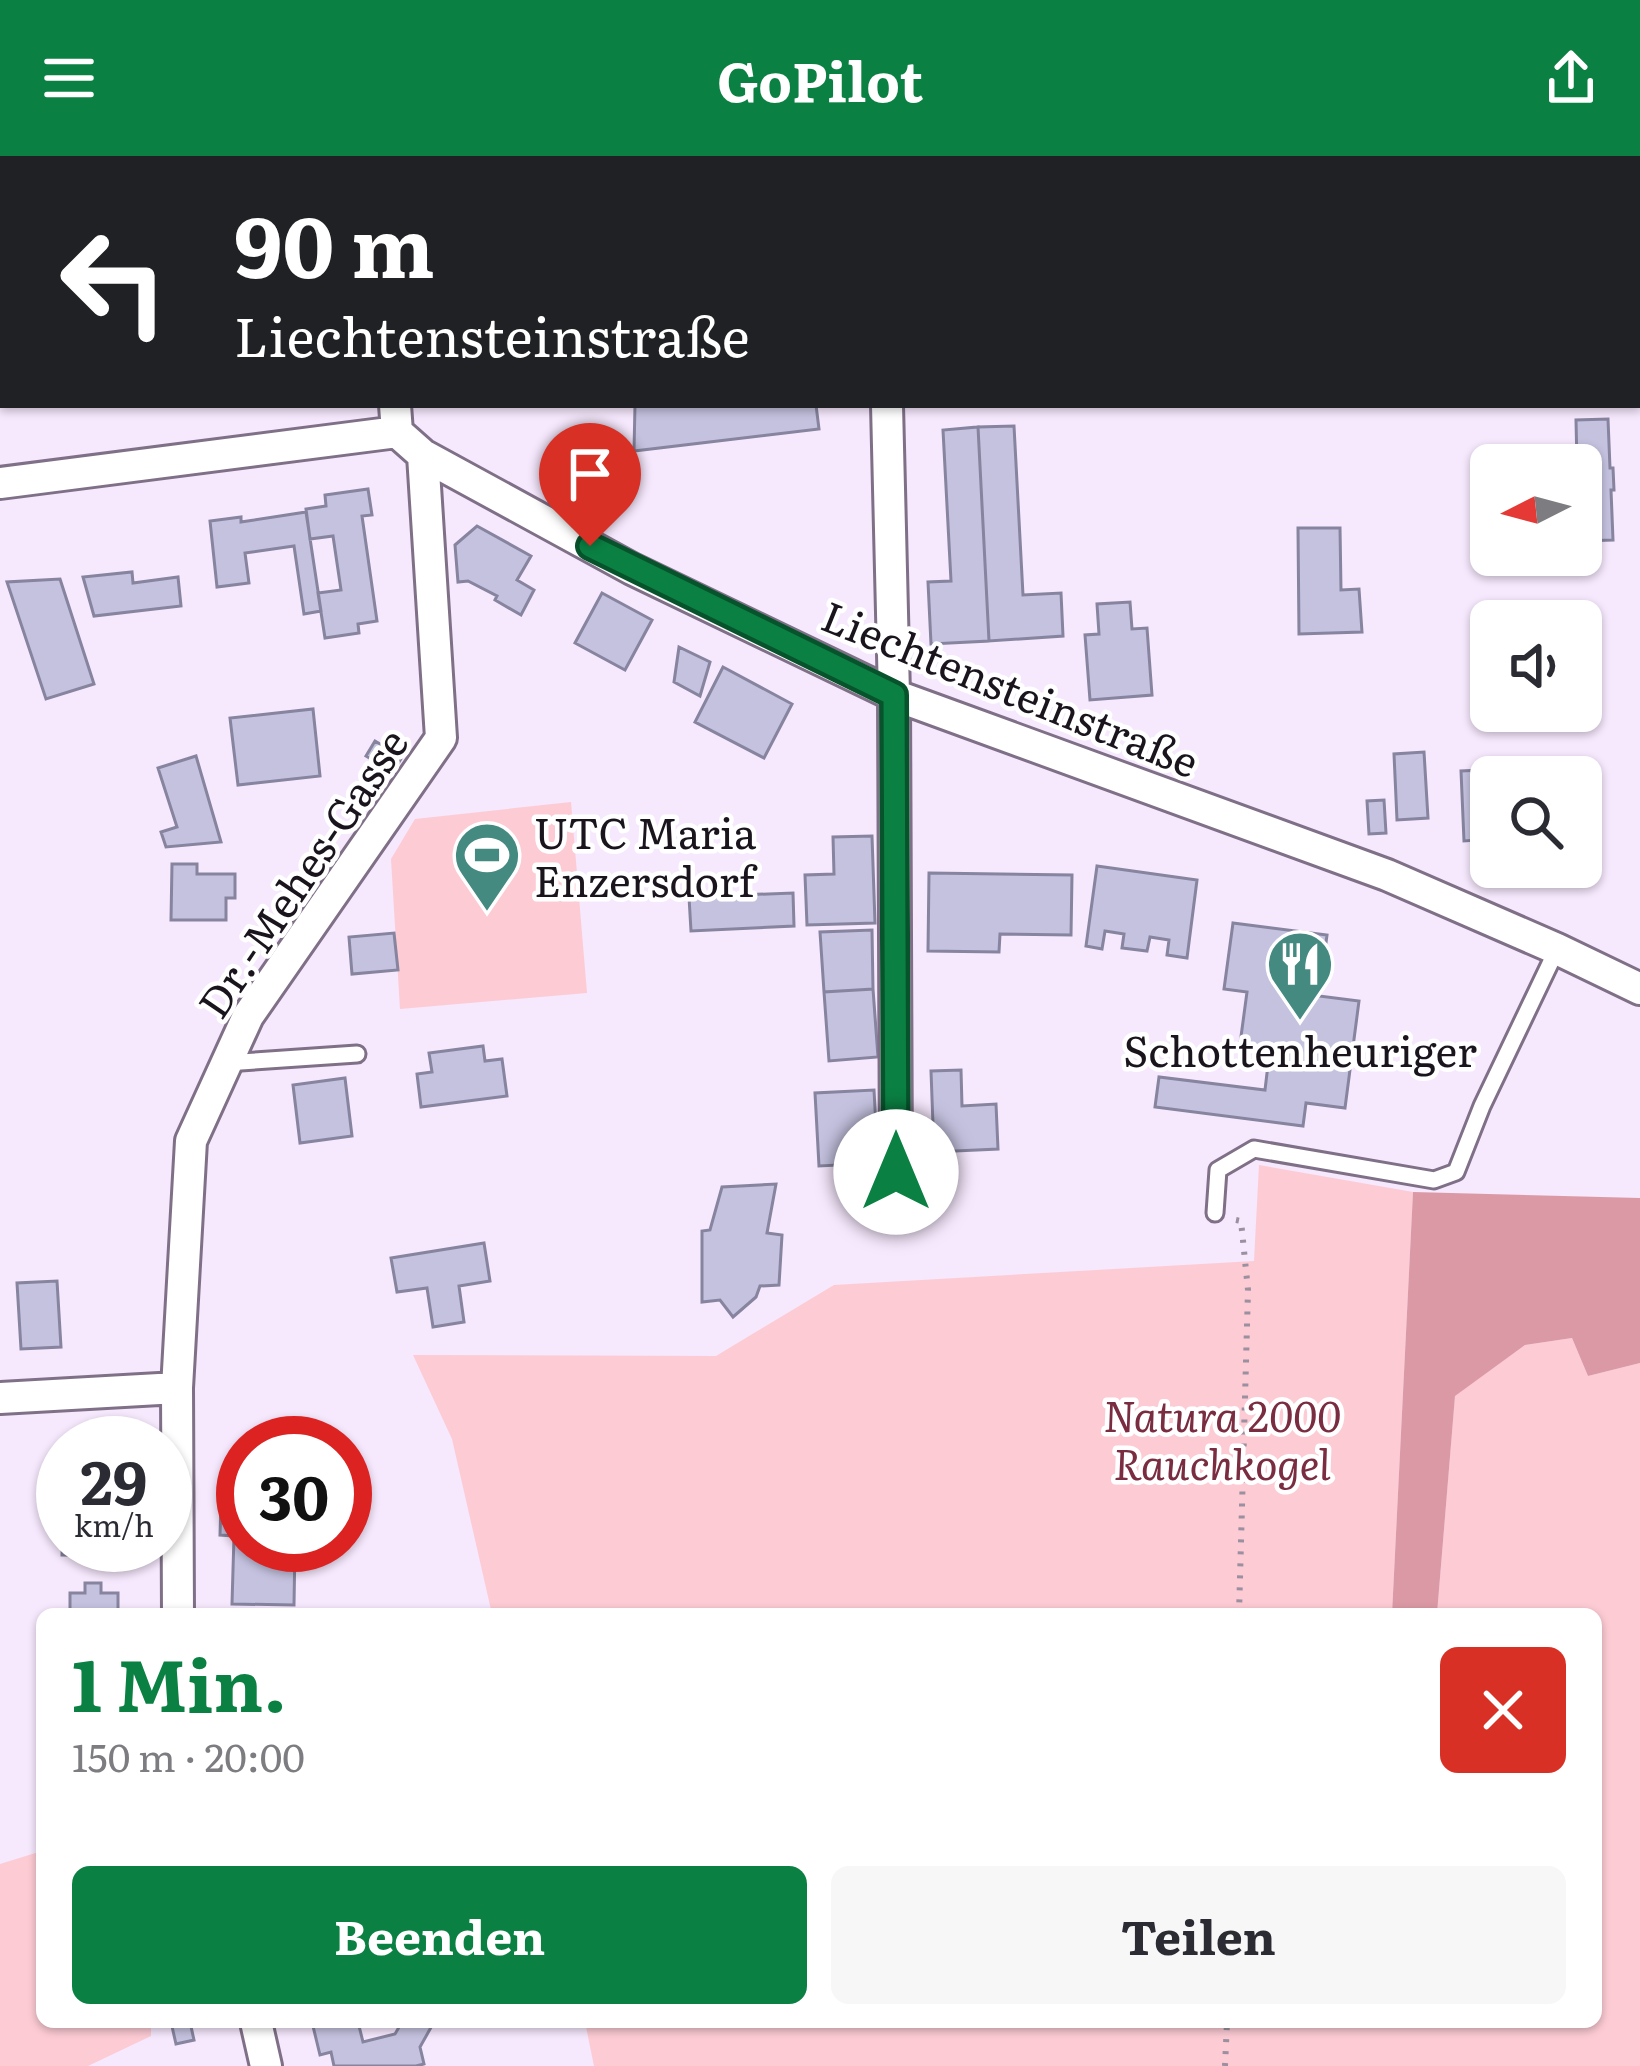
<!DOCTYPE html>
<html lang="de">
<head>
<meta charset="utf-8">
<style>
  body { margin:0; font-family:Literata,serif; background:#f7f7f7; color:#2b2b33; height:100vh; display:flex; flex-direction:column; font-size:45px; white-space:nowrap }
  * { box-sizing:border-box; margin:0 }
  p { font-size:39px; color:#7c7c81 }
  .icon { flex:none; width:66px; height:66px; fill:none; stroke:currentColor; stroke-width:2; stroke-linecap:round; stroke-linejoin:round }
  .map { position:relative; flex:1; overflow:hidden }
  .panel { position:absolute; left:36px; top:1452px; width:1566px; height:420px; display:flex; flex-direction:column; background:#fff; border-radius:18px; box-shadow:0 3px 9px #0004 }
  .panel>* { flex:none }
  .hud { position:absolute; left:0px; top:0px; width:1641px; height:252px; box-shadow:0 3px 9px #0004; background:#202124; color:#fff; overflow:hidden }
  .needle { width:78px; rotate:264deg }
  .fabs { position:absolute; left:1470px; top:288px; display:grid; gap:24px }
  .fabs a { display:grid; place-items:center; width:132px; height:132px; border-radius:18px; background:#fff; box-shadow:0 3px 9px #0004; font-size:60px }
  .speed { position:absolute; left:36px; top:1260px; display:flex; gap:24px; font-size:60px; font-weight:700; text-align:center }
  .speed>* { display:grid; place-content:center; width:156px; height:156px; border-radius:50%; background:#fff; box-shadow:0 3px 9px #0004; line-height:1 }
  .speed small { font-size:30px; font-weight:400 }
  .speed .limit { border:18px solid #d22; background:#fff; color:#111 }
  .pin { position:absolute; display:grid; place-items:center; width:102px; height:102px; color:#fff; margin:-123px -51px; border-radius:50% 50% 50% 0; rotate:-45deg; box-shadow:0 0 12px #0007 }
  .pin .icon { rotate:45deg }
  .me { position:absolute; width:132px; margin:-66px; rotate:0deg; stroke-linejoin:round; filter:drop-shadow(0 0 9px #0008) }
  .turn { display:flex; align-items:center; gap:42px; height:252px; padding:0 36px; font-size:54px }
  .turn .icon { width:156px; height:156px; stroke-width:2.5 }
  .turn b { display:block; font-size:84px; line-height:102px }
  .round { display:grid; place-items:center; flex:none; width:126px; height:126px; border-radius:18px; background:#f7f7f7 }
  .overview { display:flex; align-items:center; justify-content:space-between; height:204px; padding:0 36px }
  h1 { font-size:72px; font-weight:700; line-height:90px; color:#0b8043 }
  .action { display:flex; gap:24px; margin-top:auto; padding:24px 36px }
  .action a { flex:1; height:138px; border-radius:18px; background:#0b8043; color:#fff; font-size:48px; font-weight:700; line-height:138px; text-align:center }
  .action a+a { background:#f7f7f7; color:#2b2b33 }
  header { display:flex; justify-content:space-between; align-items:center; height:156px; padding:0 36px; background:#0b8043; color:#fff; font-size:54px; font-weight:700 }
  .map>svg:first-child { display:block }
</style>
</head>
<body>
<header><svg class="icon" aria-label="menu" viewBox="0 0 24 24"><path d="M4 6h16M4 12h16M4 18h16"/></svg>GoPilot<svg class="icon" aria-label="share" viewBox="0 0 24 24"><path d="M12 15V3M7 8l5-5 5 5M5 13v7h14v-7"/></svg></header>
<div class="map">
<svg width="1640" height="1910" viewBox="0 0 1640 1910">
  <rect width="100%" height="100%" fill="#f6e8fd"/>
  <!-- green -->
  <path fill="#fdcbd4" d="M571,646L587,837L400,853L391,703L415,663Z
    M1259,1009L1413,1036L1392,1458H492L452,1283L413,1199L716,1200L834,1129L1254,1105Z
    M1572,1182L1588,1220L1640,1207V1910H594L585,1866H1596V1458H1437L1455,1239L1525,1189Z
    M42,1695V1866H151V1880L88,1910H0V1708Z"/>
  <!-- forest -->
  <path fill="#db99a5" d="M1413,1036L1640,1042V1207L1588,1220L1572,1182L1525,1189L1455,1240L1437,1458H1392Z"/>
  <!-- building -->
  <path fill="#c4c2df" stroke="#86849e" stroke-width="3" d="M634,0H771V3H634Z
    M635,249H816L819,273L634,295Z
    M1608,263L1610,312H1613L1614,334H1611L1613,384L1581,385V309H1577L1576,264Z
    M1014,270L1023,439L1061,437L1063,480L989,485L978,271Z
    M978,271L989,485L931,488L928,426L951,425L943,274Z
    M368,333L372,359L362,360L377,465L358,468L359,477L325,482L318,437L341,434L333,380L310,383L306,353L326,350L325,339Z
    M306,356L321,455L304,458L294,390L245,397L249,427L217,431L210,365L241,361V366Z
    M477,370L531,400L517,424L534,434L521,459L495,444L497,440L468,425L458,426L455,389Z
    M1298,372H1340L1341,434L1359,433L1362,476L1299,478Z
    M132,416L133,427L178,421L181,450L94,460L83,421Z
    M60,423L94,528L46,543L7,426Z
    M602,437L652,464L625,514L575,487Z
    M1130,446L1132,473L1147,472L1152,539L1090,544L1085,479L1099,478L1097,448Z
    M679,491L710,506L700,540L674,526Z
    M723,511L792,548L764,602L695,566Z
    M313,553L320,620L238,629L230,562Z
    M375,585L402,601L393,616L366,600Z
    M1424,596L1428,662L1397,664L1394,598Z
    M196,600L221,686L166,691L161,676L177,671L158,612Z
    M1503,613V621H1491V683L1464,685L1461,615Z
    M1384,644L1386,677L1369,678L1367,645Z
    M872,680L875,767L807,769L805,719L834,718L833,681Z
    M172,708H197V718H235V742H226V764H171Z
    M1097,710L1197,724L1187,802L1167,799L1169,784L1150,781L1147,795L1122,792L1124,778L1105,775L1102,793L1086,790Z
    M929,717L1072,719L1071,779L1000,778L999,796L928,795Z
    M793,737L794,770L691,775L689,741Z
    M1233,767L1327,779L1319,840L1359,845L1345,952L1306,947L1303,970L1155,951L1159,921L1265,934L1270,892L1240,888L1247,836L1224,833Z
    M872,774L873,833L824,836L820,776Z
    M394,777L398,814L352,818L349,781Z
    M873,833L878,901L829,905L824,836Z
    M483,890L485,905L502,903L507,940L421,951L417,918L432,916L429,897Z
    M961,914L962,950L996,948L998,993L934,996L931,915Z
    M345,922L352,980L300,987L293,929Z
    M874,934L878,1007L819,1010L815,937Z
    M776,1028L767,1077L782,1079L779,1129L760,1130L756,1141L733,1161L720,1144L702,1146V1075L710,1074L722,1031Z
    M484,1087L490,1125L459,1130L464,1166L433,1171L427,1132L397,1136L391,1102Z
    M57,1125L61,1191L21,1193L17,1127Z
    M221,1348L243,1349V1389H295L294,1449L232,1448L234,1380L220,1379Z
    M63,1359V1389H135V1400L62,1399Z
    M85,1427H101V1437H118V1458H70V1437H85Z
    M171,1866H190L194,1884L176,1888Z
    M312,1866H358L363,1886L395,1878L402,1866H434L420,1891L424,1908L416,1910H334L331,1896L320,1899Z"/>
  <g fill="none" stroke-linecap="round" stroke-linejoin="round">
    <!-- lane casing -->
    <g stroke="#7f7087" stroke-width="21">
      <path id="lane" d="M226,907L357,898
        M1215,1057L1218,1014L1254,993L1434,1024L1456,1016L1482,950L1557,793"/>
    </g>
    <!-- street casing -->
    <g stroke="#7f7087" stroke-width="36">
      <path id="street" d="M385,0V3
        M881,0V3
        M1486,3L1498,0
        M395,249L397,276L423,299L632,413L894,539L1387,719L1557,793L1640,833
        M887,249L894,539L896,1016
        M0,327L397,276
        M0,1242L177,1232
        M178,1458L177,1232L191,985L248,860L441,582L423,299
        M256,1866L266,1910"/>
    </g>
    <!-- secondary casing -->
    <g stroke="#7f7087" stroke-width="51">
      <path id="secondary" d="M1638,0L1640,45"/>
    </g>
    <!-- path -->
    <path stroke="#9a90a0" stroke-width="6" stroke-dasharray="3 9" stroke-linecap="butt" d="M1236,1064L1241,1065L1248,1134L1239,1458
      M1225,1910L1227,1866"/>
    <!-- lane -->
    <use href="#lane" stroke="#fff" stroke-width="15"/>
    <!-- street -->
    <use href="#street" stroke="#fff" stroke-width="30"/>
    <!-- secondary -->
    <use href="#secondary" stroke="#fff" stroke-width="45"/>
  </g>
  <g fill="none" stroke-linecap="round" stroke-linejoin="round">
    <!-- route casing -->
    <g stroke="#07532c" stroke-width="30">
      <path id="route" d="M590,390L894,539L896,1016"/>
    </g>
    <!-- route -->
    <use href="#route" stroke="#0b8043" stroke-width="21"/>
  </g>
  <!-- icons -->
  <defs>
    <g id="stadium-pin" transform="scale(3.45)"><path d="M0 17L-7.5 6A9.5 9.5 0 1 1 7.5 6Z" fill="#448a80" stroke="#fff"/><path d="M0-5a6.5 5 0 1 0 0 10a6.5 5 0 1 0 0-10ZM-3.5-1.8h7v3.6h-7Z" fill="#fff"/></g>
    <g id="restaurant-pin" transform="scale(3.45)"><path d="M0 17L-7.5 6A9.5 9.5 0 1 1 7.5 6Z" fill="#448a80" stroke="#fff"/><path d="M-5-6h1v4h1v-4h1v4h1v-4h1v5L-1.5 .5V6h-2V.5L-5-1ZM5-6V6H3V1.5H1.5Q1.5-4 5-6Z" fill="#fff"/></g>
  </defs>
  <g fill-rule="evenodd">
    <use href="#stadium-pin" x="487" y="699"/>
    <use href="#restaurant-pin" x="1300" y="808"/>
  </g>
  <g text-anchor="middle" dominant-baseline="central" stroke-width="9" stroke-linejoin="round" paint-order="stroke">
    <!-- street labels -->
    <g font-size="42" fill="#1a141d" stroke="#fff">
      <text transform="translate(1011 531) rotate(22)">Liechtensteinstraße</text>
      <text transform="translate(301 716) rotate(-56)">Dr.-Mehes-Gasse</text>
    </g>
    <!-- poi labels -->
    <g font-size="42" fill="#1a141d" stroke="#fff" text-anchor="start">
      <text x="534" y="675">UTC Maria<tspan x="534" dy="48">Enzersdorf</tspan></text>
      <text x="1300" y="893" text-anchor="middle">Schottenheuriger</text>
    </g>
    <!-- park labels -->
    <g font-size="42" font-style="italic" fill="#7a2c40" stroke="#fff">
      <text x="1222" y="1258">Natura 2000<tspan x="1222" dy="48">Rauchkogel</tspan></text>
    </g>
  </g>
</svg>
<div class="fabs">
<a><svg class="needle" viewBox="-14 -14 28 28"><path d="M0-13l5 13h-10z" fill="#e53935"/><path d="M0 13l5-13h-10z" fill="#7c7c81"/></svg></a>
<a><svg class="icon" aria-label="sound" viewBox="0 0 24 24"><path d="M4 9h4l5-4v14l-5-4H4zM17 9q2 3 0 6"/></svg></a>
<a><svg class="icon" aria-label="search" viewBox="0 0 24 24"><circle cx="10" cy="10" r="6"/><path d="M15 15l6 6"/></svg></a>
</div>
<div class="speed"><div>29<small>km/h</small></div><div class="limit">30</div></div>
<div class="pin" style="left:590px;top:390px;background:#d93025"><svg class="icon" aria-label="arrive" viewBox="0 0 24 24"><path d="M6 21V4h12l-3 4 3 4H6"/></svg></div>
<svg class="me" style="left:896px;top:1016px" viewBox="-20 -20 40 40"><circle r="19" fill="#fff"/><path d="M0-13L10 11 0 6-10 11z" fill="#0b8043"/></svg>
<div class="hud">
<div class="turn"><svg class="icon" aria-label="left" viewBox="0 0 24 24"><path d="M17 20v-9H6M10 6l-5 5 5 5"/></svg><div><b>90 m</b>Liechtensteinstraße</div></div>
</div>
<section class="panel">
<div class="overview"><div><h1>1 Min.</h1><p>150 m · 20:00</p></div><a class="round" style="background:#d93025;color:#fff"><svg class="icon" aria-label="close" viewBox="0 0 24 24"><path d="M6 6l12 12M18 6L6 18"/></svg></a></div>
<div class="action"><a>Beenden</a><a>Teilen</a></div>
</section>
</div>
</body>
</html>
